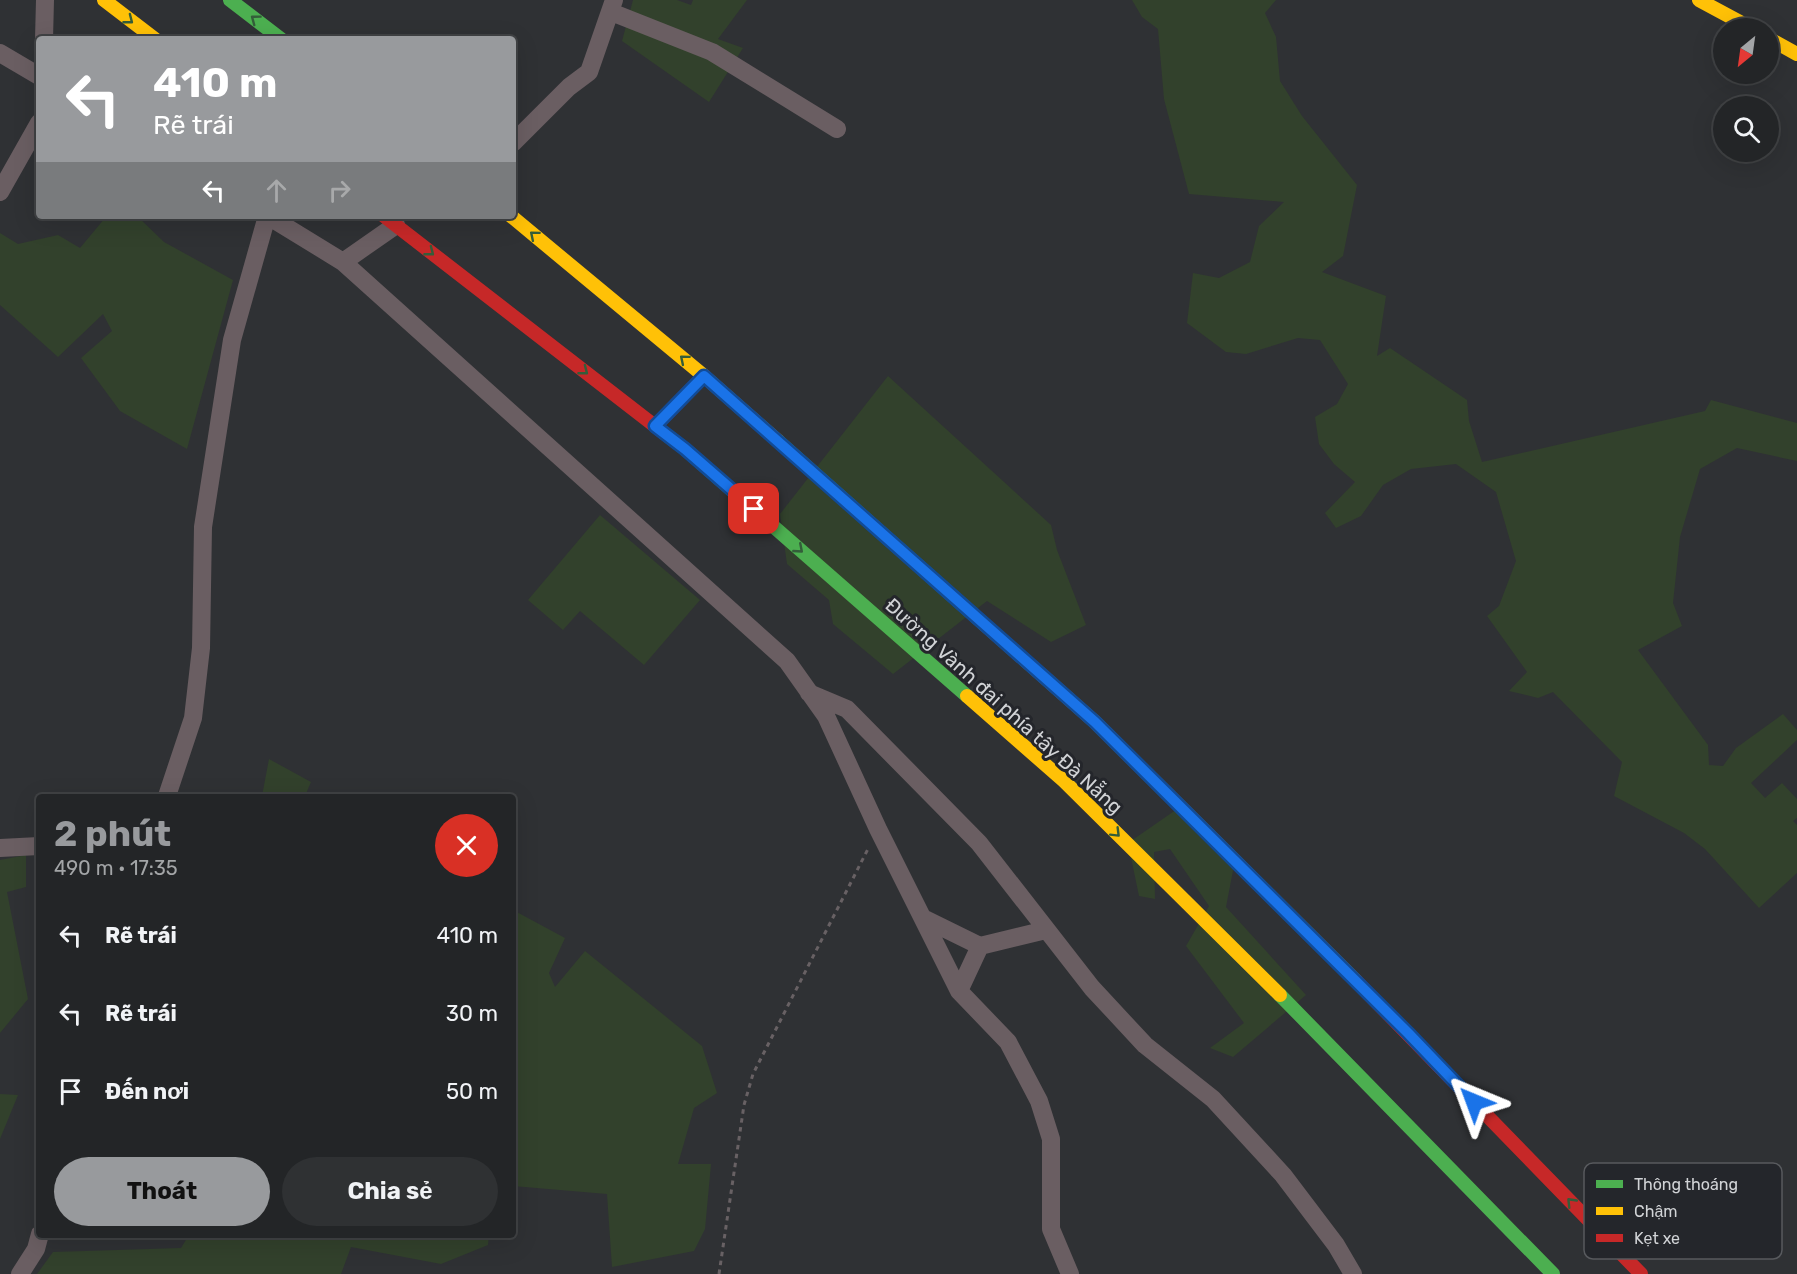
<!DOCTYPE html>
<html lang="vi">
<head>
<meta charset="utf-8">
<style>
  body { margin:0; font-family:Rubik,sans-serif; background:#2f3133; color:#f1f3f6; height:100vh; display:flex; flex-direction:column; font-size:22px; white-space:nowrap }
  * { box-sizing:border-box; margin:0 }
  p { font-size:20px; color:#a3a5a7 }
  .icon { flex:none; width:33px; height:33px; fill:none; stroke:currentColor; stroke-width:2; stroke-linecap:round; stroke-linejoin:round }
  .map { position:relative; flex:1; overflow:hidden }
  .sheet { position:absolute; left:36px; top:794px; width:480px; height:444px; display:flex; flex-direction:column; background:#232527; border-radius:6px; box-shadow:0 6px 24px #0002,0 0 0 2px #404244 }
  .sheet>* { flex:none }
  .banner { position:absolute; left:36px; top:36px; width:480px; height:183px; border-radius:6px; box-shadow:0 6px 24px #0002,0 0 0 2px #404244; background:#989a9d; color:#fff; overflow:hidden }
  .needle { width:39px; rotate:209deg }
  .fabs { position:absolute; left:1713px; top:18px; display:grid; gap:12px }
  .fabs a { display:grid; place-items:center; width:66px; height:66px; border-radius:50%; background:#232527; box-shadow:0 6px 24px #0002,0 0 0 2px #404244; font-size:30px }
  .pin { position:absolute; display:grid; place-items:center; width:51px; height:51px; color:#fff; margin:-26px; border-radius:12px; box-shadow:0 3px 9px #0006 }
  .me { position:absolute; width:66px; margin:-33px; rotate:316deg; stroke-linejoin:round; filter:drop-shadow(0 0 4px #0008) }
  .turn { display:flex; align-items:center; gap:21px; height:126px; padding:0 18px; font-size:27px }
  .turn .icon { width:78px; height:78px; stroke-width:2.5 }
  .turn b { display:block; font-size:42px; line-height:51px }
  .lanes { display:flex; align-items:center; height:57px; padding:0 18px; background:#0003; justify-content:center; gap:30px; direction:ltr }
  .lanes .off { opacity:.35 }
  .round { display:grid; place-items:center; flex:none; width:63px; height:63px; border-radius:32px; background:#2f3133 }
  .head { display:flex; align-items:center; justify-content:space-between; height:102px; padding:0 18px }
  h1 { font-size:36px; font-weight:700; line-height:45px; color:#989a9d }
  .button { display:flex; gap:12px; margin-top:auto; padding:12px 18px }
  .button a { flex:1; height:69px; border-radius:36px; background:#989a9d; color:#111; font-size:24px; font-weight:700; line-height:69px; text-align:center }
  .button a+a { background:#2f3133; color:#f1f3f6 }
  ul { padding:0; list-style:none }
  li { display:flex; align-items:center; gap:18px; height:78px; padding:0 18px }
  li div { flex:1 }
  li b { display:block; font-size:22px }
  li em { font-style:normal }
  .map>svg:first-child { display:block }
</style>
</head>
<body>
<div class="map">
<svg width="1797" height="1274" viewBox="0 0 1797 1274">
  <rect width="100%" height="100%" fill="#2f3134"/>
  <!-- green -->
  <path fill="#32412c" d="M633,0H677L691,5L693,0H747L718,39L743,48L709,102L622,41Z
    M1132,0H1276L1265,13L1276,37L1280,81L1302,116L1357,185L1343,256L1322,272L1386,296L1377,356L1390,348L1467,400L1469,421L1482,462L1705,411L1711,400L1797,423V461L1737,448L1700,469L1680,537L1673,603L1682,626L1638,650L1708,745L1709,765L1723,766L1736,748L1783,714L1797,730V740L1751,783L1765,798L1782,783L1797,799V818L1793,821L1797,825V873L1759,908L1705,849L1684,833L1614,796L1622,762L1553,692L1538,698L1509,691L1527,672L1487,616L1499,606L1516,561L1496,492L1456,464L1411,469L1383,485L1361,516L1336,528L1325,513L1355,482L1334,464L1319,444L1315,417L1337,404L1348,384L1320,340L1298,338L1246,354L1226,352L1187,323L1193,273L1219,278L1250,262L1259,226L1284,202L1189,194L1164,99L1158,29L1142,17Z
    M104,216H137L164,242L233,280L187,449L120,411L81,358L112,331L103,314L58,357L0,305V233L18,244L58,235L80,248L105,218Z
    M888,376L1051,525L1057,550L1086,625L1051,642L987,601L893,674L833,624L829,600L787,564L780,514Z
    M600,515L700,600L644,665L580,611L563,630L528,600Z
    M269,759L311,782L305,796H262Z
    M1183,805L1236,855L1226,907L1306,995L1233,1057L1210,1048L1244,1023L1186,946L1209,906L1170,849L1154,852L1155,899L1139,896L1128,843Z
    M26,855V887L7,892L28,999L0,1033V860Z
    M513,910L565,938L549,973L555,987L585,951L702,1046L717,1093L694,1108L678,1164H711L705,1229L694,1251L612,1267L607,1194L513,1186Z
    M0,1094L18,1095L0,1139Z
    M189,1235V1234L489,1235L488,1245L441,1264L351,1247L341,1274H37L53,1252L181,1248Z"/>
  <g fill="none" stroke-linecap="round" stroke-linejoin="round">
    <!-- path -->
    <path stroke="#686164" stroke-width="3" stroke-dasharray="4.5 4.5" stroke-linecap="butt" d="M719,1274L744,1105L753,1074L869,847"/>
    <!-- street -->
    <path stroke="#6a5e62" stroke-width="18" d="M611,12L712,52L837,129
      M44,39L45,0
      M0,53L39,76
      M513,143L569,87L589,72L614,0
      M0,192L39,123
      M268,216L343,262L787,661L826,716L878,829L959,991L1008,1042L1039,1101L1051,1139V1229L1070,1274
      M343,262L396,225
      M809,693L847,709L979,843L1092,988L1145,1045L1213,1099L1283,1175L1336,1245L1353,1274
      M167,796L193,718L201,648L203,527L232,340L267,216
      M0,848L39,846
      M923,918L980,946L1046,930
      M959,991L980,946
      M20,1274L36,1249L40,1234"/>
    <!-- fast -->
    <path stroke="#4caf50" stroke-width="14" d="M230,0L281,39
      M664,433L685,449L967,696
      M778,441L984,624
      M1280,995L1553,1274"/>
    <!-- slow -->
    <path stroke="#ffc107" stroke-width="14" d="M104,0L155,39
      M1699,0L1751,28
      M1768,38L1797,54
      M511,216L704,376L778,441
      M984,624L1095,722L1356,981
      M967,696L1064,781L1280,995"/>
    <!-- jam -->
    <path stroke="#c62828" stroke-width="14" d="M384,216L664,433
      M655,426L704,376
      M1356,981L1641,1274"/>
  </g>
  <!-- one-way arrows -->
  <defs><path id="oneway-chevron" d="M-2-3.5L2.5 0L-2 3.5" fill="none" stroke-width="1.6" stroke-linecap="round" stroke-linejoin="round" transform="scale(1.5)"/></defs>
  <g stroke="#345d3a">
    <use href="#oneway-chevron" transform="translate(255 19) rotate(-143)"/>
    <use href="#oneway-chevron" transform="translate(129 20) rotate(38)"/>
    <use href="#oneway-chevron" transform="translate(534 235) rotate(-140)"/>
    <use href="#oneway-chevron" transform="translate(430 252) rotate(38)"/>
    <use href="#oneway-chevron" transform="translate(684 359) rotate(-140)"/>
    <use href="#oneway-chevron" transform="translate(584 371) rotate(38)"/>
    <use href="#oneway-chevron" transform="translate(799 549) rotate(41)"/>
    <use href="#oneway-chevron" transform="translate(1116 833) rotate(45)"/>
    <use href="#oneway-chevron" transform="translate(1571 1202) rotate(-134)"/>
  </g>
  <g fill="none" stroke-linecap="round" stroke-linejoin="round">
    <!-- route casing -->
    <g stroke="#114b97" stroke-width="15">
      <path id="route" d="M754,509L685,449L655,426L704,376L1095,722L1408,1033L1474,1102"/>
    </g>
    <!-- route -->
    <use href="#route" stroke="#1a73e8" stroke-width="10"/>
  </g>
  <g text-anchor="middle" dominant-baseline="central" stroke-width="6" stroke-linejoin="round" paint-order="stroke">
    <!-- street labels -->
    <g font-size="20" fill="#d1d3d6" stroke="#24262b">
      <text transform="translate(1004 706) rotate(42)">Đường Vành đai phía tây Đà Nẵng</text>
    </g>
  </g>
  <!-- legend -->
  <rect x="1584" y="1163" width="198" height="96" rx="9" fill="#24262b" stroke="#585a5e" stroke-width="1.5"/>
  <rect x="1596" y="1180" width="27" height="8" fill="#4caf50"/>
  <rect x="1596" y="1207" width="27" height="8" fill="#ffc107"/>
  <rect x="1596" y="1234" width="27" height="8" fill="#c62828"/>
  <g font-size="16" fill="#d1d3d6">
    <text x="1634" y="1190">Thông thoáng</text>
    <text x="1634" y="1217">Chậm</text>
    <text x="1634" y="1244">Kẹt xe</text>
  </g>
</svg>
<div class="fabs">
<a><svg class="needle" viewBox="-14 -14 28 28"><path d="M0-13l5 13h-10z" fill="#e53935"/><path d="M0 13l5-13h-10z" fill="#a3a5a7"/></svg></a>
<a><svg class="icon" aria-label="search" viewBox="0 0 24 24"><circle cx="10" cy="10" r="6"/><path d="M15 15l6 6"/></svg></a>
</div>
<div class="pin" style="left:754px;top:509px;background:#d93025"><svg class="icon" aria-label="arrive" viewBox="0 0 24 24"><path d="M6 21V4h12l-3 4 3 4H6"/></svg></div>
<svg class="me" style="left:1474px;top:1102px" viewBox="-20 -20 40 40"><path d="M0-17L14 15 0 8-14 15z" fill="#1a73e8" stroke="#fff" stroke-width="4"/></svg>
<div class="banner">
<div class="turn"><svg class="icon" aria-label="left" viewBox="0 0 24 24"><path d="M17 20v-9H6M10 6l-5 5 5 5"/></svg><div><b>410 m</b>Rẽ trái</div></div>
<div class="lanes"><svg class="icon" aria-label="left" viewBox="0 0 24 24"><path d="M17 20v-9H6M10 6l-5 5 5 5"/></svg><svg class="icon off" aria-label="ahead" viewBox="0 0 24 24"><path d="M12 20V5M6 11l6-6 6 6"/></svg><svg class="icon off" aria-label="right" viewBox="0 0 24 24"><path d="M7 20v-9h11M14 6l5 5-5 5"/></svg></div>
</div>
<section class="sheet">
<div class="head"><div><h1>2 phút</h1><p>490 m · 17:35</p></div><a class="round" style="background:#d93025;color:#fff"><svg class="icon" aria-label="close" viewBox="0 0 24 24"><path d="M6 6l12 12M18 6L6 18"/></svg></a></div>
<ul>
<li><svg class="icon" aria-label="left" viewBox="0 0 24 24"><path d="M17 20v-9H6M10 6l-5 5 5 5"/></svg><div><b>Rẽ trái</b></div><em>410 m</em></li>
<li><svg class="icon" aria-label="left" viewBox="0 0 24 24"><path d="M17 20v-9H6M10 6l-5 5 5 5"/></svg><div><b>Rẽ trái</b></div><em>30 m</em></li>
<li><svg class="icon" aria-label="arrive" viewBox="0 0 24 24"><path d="M6 21V4h12l-3 4 3 4H6"/></svg><div><b>Đến nơi</b></div><em>50 m</em></li>
</ul>
<div class="button"><a>Thoát</a><a>Chia sẻ</a></div>
</section>
</div>
</body>
</html>
